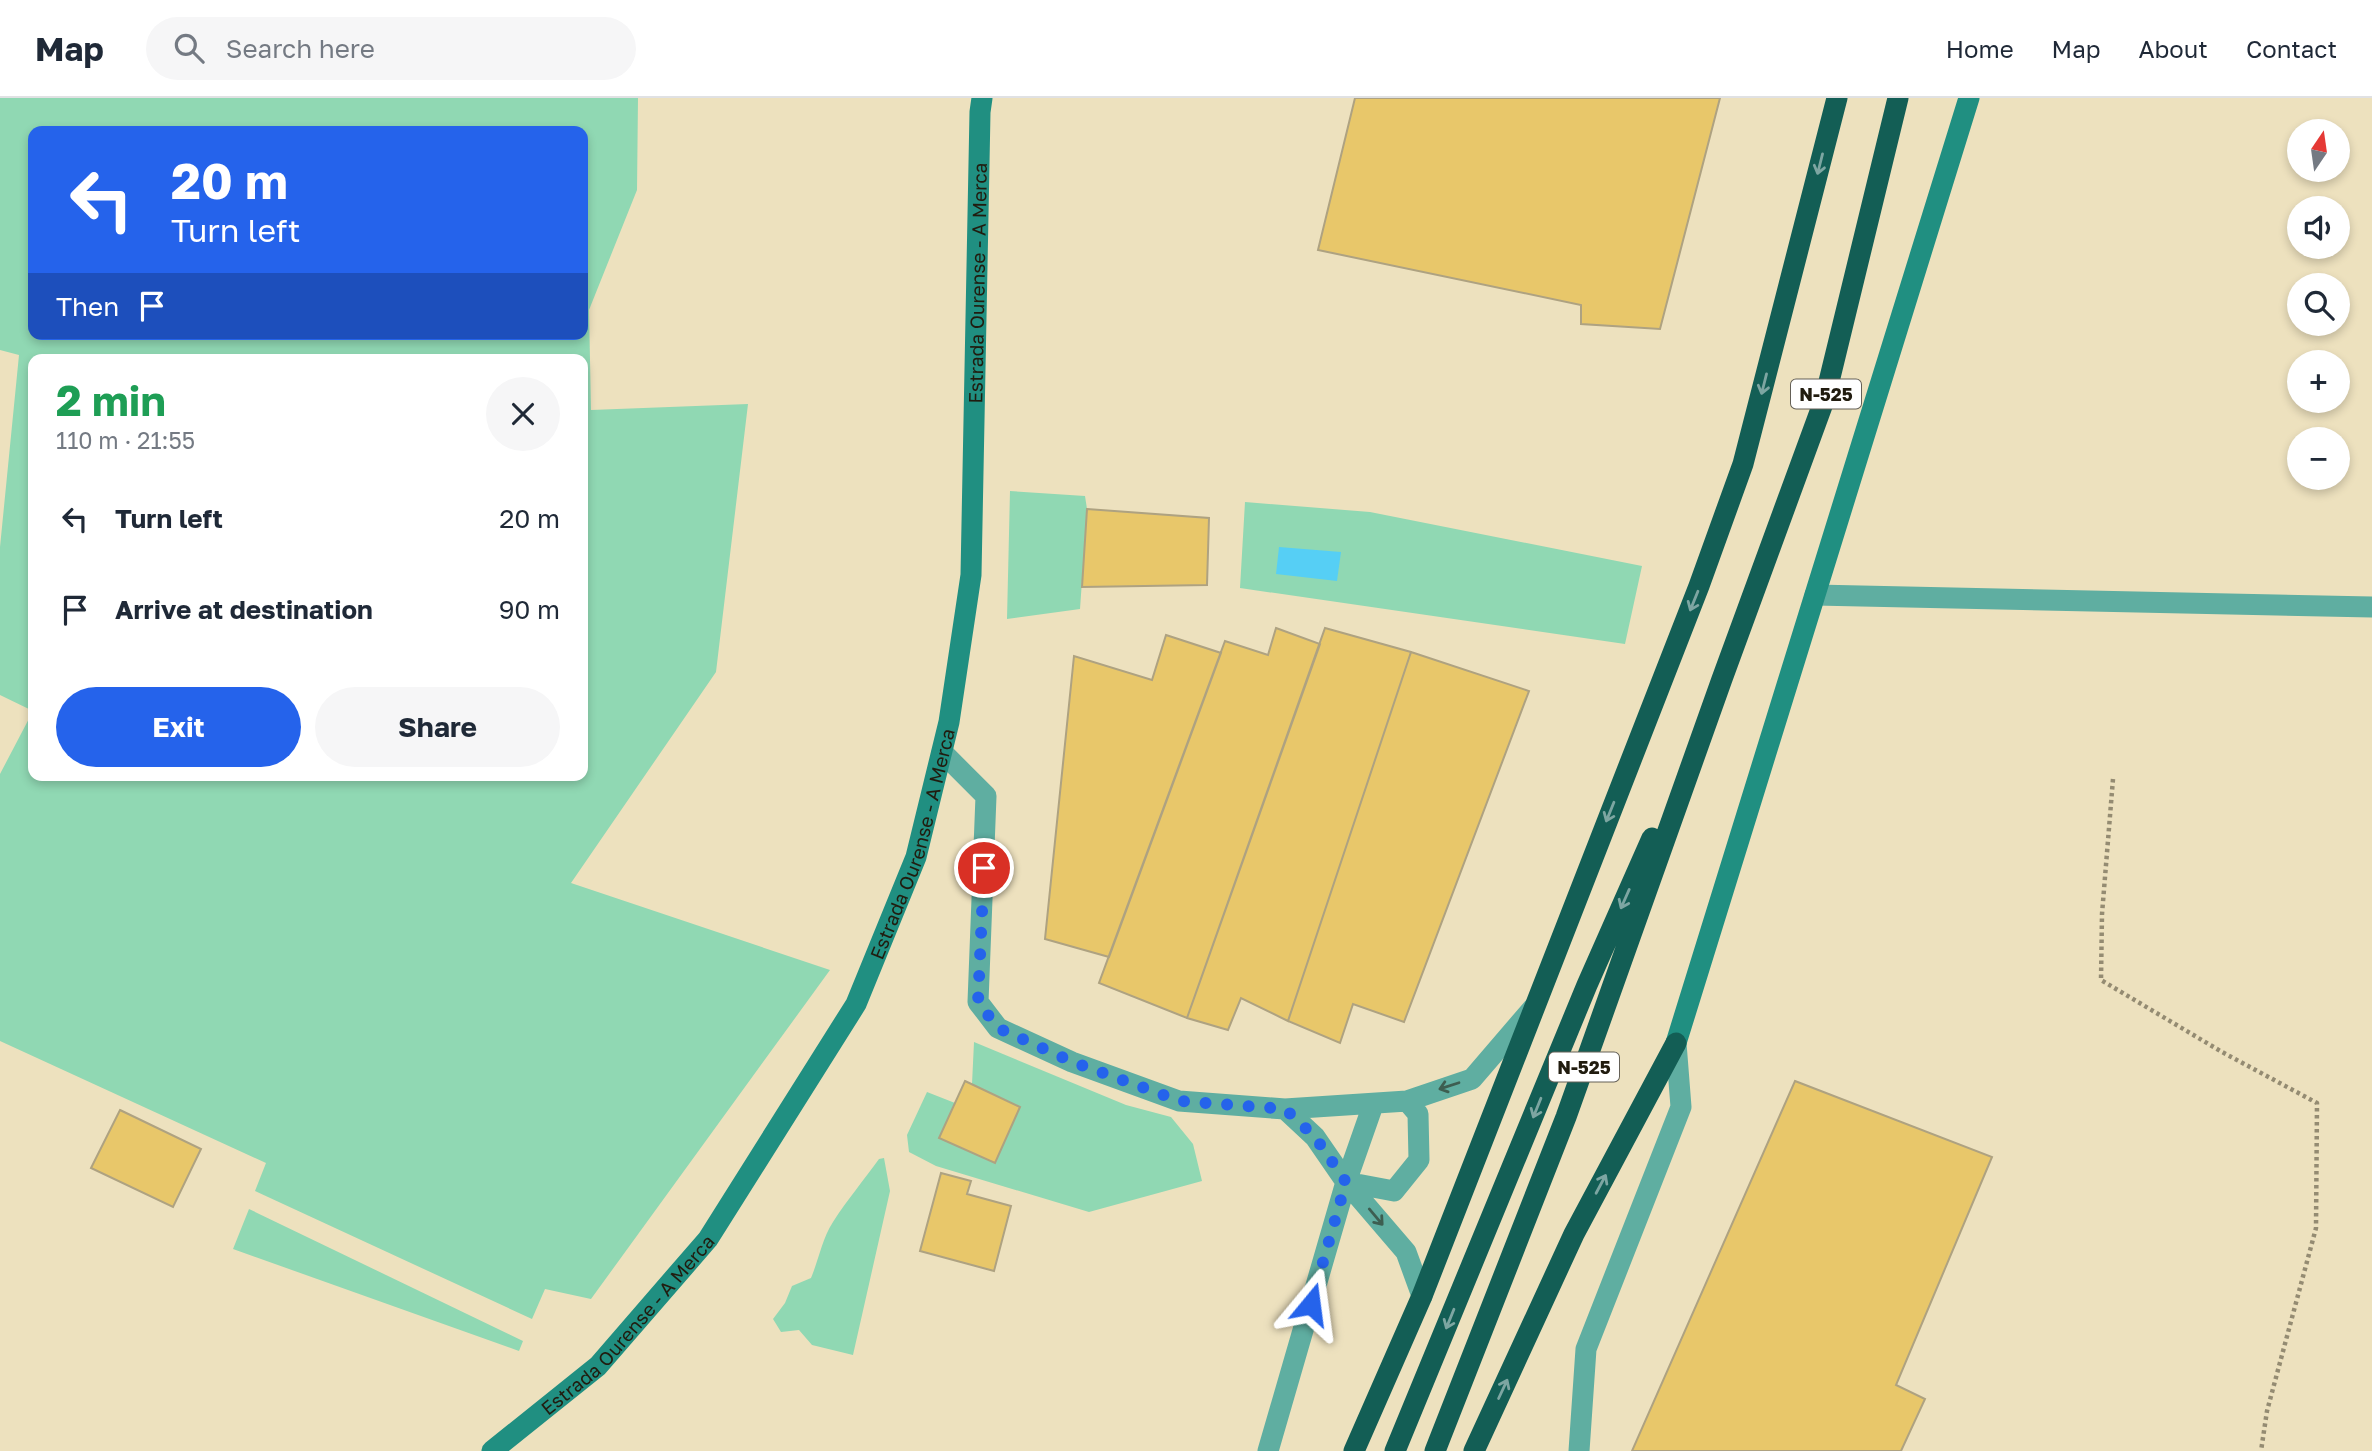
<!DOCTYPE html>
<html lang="en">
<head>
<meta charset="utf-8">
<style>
  body { margin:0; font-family:"Golos Text",sans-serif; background:#f6f6f7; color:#1f2937; height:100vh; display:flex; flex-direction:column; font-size:26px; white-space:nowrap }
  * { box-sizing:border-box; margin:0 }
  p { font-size:23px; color:#747a83 }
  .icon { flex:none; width:38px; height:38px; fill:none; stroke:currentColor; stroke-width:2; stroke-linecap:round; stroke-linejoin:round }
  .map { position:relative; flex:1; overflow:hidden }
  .panel { position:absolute; left:28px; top:256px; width:560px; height:427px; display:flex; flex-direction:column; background:#fff; border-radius:14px; box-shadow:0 4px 10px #0003 }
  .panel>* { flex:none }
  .banner { position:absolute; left:28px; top:28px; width:560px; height:214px; border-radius:14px; box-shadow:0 4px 10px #0003; background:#2563eb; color:#fff; overflow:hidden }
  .needle { width:46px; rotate:13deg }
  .controls { position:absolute; left:2287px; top:21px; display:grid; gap:14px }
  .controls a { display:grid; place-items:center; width:63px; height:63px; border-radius:50%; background:#fff; box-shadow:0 4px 10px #0003; font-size:35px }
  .pin { position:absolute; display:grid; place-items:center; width:60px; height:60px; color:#fff; margin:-30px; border:4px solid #fff; border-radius:50%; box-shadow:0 2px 7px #0007 }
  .me { position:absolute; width:77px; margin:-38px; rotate:16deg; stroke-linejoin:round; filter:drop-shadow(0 0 5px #0008) }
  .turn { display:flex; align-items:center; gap:24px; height:147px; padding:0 28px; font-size:32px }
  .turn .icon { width:91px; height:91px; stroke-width:2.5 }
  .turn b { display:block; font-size:49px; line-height:60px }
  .then { display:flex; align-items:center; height:66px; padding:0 28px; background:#0003; gap:14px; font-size:26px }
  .round { display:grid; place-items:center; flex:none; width:74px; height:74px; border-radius:37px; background:#f6f6f7 }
  .summary { display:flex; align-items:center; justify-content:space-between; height:119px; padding:0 28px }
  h1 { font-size:42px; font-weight:700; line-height:52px; color:#1e9e55 }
  .cta { display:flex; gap:14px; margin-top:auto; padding:14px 28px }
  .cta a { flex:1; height:80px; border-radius:42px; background:#2563eb; color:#fff; font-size:28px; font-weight:700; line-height:80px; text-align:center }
  .cta a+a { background:#f6f6f7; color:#1f2937 }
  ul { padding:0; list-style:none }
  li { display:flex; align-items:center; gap:21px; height:91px; padding:0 28px }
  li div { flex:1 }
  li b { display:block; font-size:26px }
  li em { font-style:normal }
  header { display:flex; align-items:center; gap:42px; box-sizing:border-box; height:98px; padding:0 35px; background:#fff; border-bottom:2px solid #e0e1e3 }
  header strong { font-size:33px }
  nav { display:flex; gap:38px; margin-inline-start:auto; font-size:24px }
  .search { width:490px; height:63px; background:#f6f6f7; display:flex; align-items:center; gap:18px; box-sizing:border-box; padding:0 24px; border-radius:38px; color:#747a83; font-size:26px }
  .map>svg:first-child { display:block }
</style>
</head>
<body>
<header>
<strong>Map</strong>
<div class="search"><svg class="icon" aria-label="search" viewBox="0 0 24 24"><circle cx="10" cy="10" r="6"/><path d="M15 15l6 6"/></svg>Search here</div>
<nav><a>Home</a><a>Map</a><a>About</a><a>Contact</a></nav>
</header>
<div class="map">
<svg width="2372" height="1353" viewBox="0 0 2372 1353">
  <rect width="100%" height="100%" fill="#ede1be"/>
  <!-- green -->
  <path fill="#90d8b3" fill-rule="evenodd" d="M0,0H638L637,92L589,212L591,312L748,306L716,574L571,785L830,872L591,1201L545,1191L532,1221L255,1093L266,1065L0,943V676L33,613L0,597V449L19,257L0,252ZM583,33V236H33V33ZM33,261H583V677H33Z
    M1010,393L1085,398L1087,411L1080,511L1007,521Z
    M1245,404L1370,414L1642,468L1625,546L1240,490Z
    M974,944L1126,1007L1171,1019L1193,1046L1202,1083L1089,1114L936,1068L909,1054L907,1037L927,994L955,1005L939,1040L995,1065L1020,1009L972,986Z
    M884,1060L890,1093L853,1257L812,1247L799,1232L781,1234L773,1221L785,1205L792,1188L811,1180C819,1161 822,1141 833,1124C847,1102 864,1082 879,1061Z
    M249,1111L523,1243L519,1253L233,1151Z"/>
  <!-- water -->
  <path fill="#56cff5" d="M1279,449L1341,454L1337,483L1276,476Z"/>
  <!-- building -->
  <path fill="#e8c76a" stroke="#aea281" stroke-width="2" d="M1355,0H1720L1660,231L1581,226V207L1318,152Z
    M1087,411L1209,420L1207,487L1082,489Z
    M1276,530L1320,546L1187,920L1099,885L1225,543L1268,557Z
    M1325,530L1411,554L1288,923L1241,900L1228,932L1187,920Z
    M1166,537L1221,555L1109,859L1045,841L1074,558L1152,582Z
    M1411,554L1529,593L1404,924L1353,906L1340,945L1288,923Z
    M965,983L1020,1009L995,1065L939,1040Z
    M1795,983L1992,1059L1896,1287L1925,1301L1901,1353H1632Z
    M120,1012L201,1051L173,1109L91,1070Z
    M941,1075L971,1083L967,1096L1011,1108L994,1173L920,1153Z"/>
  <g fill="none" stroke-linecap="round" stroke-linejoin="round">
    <!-- path -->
    <path stroke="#948b72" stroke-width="4.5" stroke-dasharray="3.5 3.5" stroke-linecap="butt" d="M2113,681L2102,816L2101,882L2222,954L2317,1005L2316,1130L2267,1313L2261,1353"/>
    <!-- street -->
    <path stroke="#5faea1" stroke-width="21" d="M1815,497L2372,509
      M942,654L986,698L978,904L998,930L1072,964L1179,1003L1285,1011L1407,1003L1472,981L1533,910
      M1285,1011L1315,1039L1346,1084L1406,1154L1422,1198
      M1346,1084L1394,1093L1419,1062L1418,1016L1407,1003
      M1268,1353L1346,1084L1373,1007
      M1579,1353L1586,1251L1681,1009L1676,945"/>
    <!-- secondary -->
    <g stroke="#208f81" stroke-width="21">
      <path d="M1676,945L1969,0"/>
      <path id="s1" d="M492,1353L598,1268L708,1141L856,906L916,759L949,624L971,477L980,14L982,0"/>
    </g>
    <!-- highway -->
    <path stroke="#135e55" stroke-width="21" d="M1354,1353L1422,1198L1699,488L1743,366L1837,0
      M1395,1353L1587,887L1652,740
      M1435,1353L1566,1019L1722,581L1825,300L1898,0
      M1474,1353L1574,1136L1676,945"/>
  </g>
  <!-- one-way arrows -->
  <defs><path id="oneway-shaft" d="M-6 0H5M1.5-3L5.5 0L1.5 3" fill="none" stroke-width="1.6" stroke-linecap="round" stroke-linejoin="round" transform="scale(1.75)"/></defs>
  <g stroke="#7da6a2">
    <use href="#oneway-shaft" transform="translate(1820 66) rotate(104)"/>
    <use href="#oneway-shaft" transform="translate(1764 286) rotate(104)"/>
    <use href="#oneway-shaft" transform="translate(1694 503) rotate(112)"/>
    <use href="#oneway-shaft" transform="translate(1610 714) rotate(112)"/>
    <use href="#oneway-shaft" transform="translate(1625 801) rotate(114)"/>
    <use href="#oneway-shaft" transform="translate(1537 1010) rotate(112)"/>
    <use href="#oneway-shaft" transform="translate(1601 1086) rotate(-62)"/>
    <use href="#oneway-shaft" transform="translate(1450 1221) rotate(112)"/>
    <use href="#oneway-shaft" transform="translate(1503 1291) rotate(-65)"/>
  </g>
  <g stroke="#3d5e51">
    <use href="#oneway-shaft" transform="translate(1449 988) rotate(162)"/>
    <use href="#oneway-shaft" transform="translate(1376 1119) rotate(50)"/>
  </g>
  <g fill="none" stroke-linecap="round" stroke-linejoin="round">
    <!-- route -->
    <path stroke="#2563eb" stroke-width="12" stroke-dasharray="0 21.6" d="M984,770L978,904L998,930L1073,964L1180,1003L1285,1011L1315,1039L1346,1084L1311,1206"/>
  </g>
  <g text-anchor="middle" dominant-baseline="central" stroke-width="5" stroke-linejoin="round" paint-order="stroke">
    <!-- shield labels -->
    <g fill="#fff" stroke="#646057" stroke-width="2">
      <rect x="1791" y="281.5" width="70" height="29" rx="5"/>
      <rect x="1549" y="954.5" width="70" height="29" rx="5"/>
    </g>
    <g font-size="18" font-weight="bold" fill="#211c0f">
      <text x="1826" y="296">N-525</text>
      <text x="1584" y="969">N-525</text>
    </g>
    <!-- street labels -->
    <g font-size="19" fill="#211c0f" stroke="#fff">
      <text stroke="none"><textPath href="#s1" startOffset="1320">Estrada Ourense - A Merca</textPath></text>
      <text stroke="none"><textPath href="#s1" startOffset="752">Estrada Ourense - A Merca</textPath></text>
      <text stroke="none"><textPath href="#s1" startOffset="186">Estrada Ourense - A Merca</textPath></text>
    </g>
  </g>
</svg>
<div class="controls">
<a><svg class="needle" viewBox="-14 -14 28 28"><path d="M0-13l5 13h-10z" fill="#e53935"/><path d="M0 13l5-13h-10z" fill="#747a83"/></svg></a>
<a><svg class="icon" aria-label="sound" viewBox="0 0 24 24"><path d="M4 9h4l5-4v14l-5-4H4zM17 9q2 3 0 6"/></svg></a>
<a><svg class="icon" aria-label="search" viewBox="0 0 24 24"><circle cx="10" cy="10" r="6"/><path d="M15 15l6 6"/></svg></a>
<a>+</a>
<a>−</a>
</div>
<div class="pin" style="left:984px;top:770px;background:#d93025"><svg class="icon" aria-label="arrive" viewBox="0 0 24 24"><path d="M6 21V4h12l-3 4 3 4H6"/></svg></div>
<svg class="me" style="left:1311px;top:1206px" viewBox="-20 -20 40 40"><path d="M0-17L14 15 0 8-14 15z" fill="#2563eb" stroke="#fff" stroke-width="4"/></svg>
<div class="banner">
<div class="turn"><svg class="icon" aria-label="left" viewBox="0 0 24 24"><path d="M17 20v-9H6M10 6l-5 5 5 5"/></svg><div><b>20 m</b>Turn left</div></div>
<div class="then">Then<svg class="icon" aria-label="arrive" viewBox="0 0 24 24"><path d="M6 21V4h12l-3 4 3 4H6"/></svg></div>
</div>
<section class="panel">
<div class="summary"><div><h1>2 min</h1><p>110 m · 21:55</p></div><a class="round"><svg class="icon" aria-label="close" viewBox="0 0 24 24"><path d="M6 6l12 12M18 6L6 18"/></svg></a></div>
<ul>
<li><svg class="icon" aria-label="left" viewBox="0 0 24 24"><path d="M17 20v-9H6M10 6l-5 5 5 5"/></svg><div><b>Turn left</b></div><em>20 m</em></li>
<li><svg class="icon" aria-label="arrive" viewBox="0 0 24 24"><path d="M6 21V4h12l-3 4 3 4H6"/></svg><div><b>Arrive at destination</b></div><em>90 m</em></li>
</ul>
<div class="cta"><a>Exit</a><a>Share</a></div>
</section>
</div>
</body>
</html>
